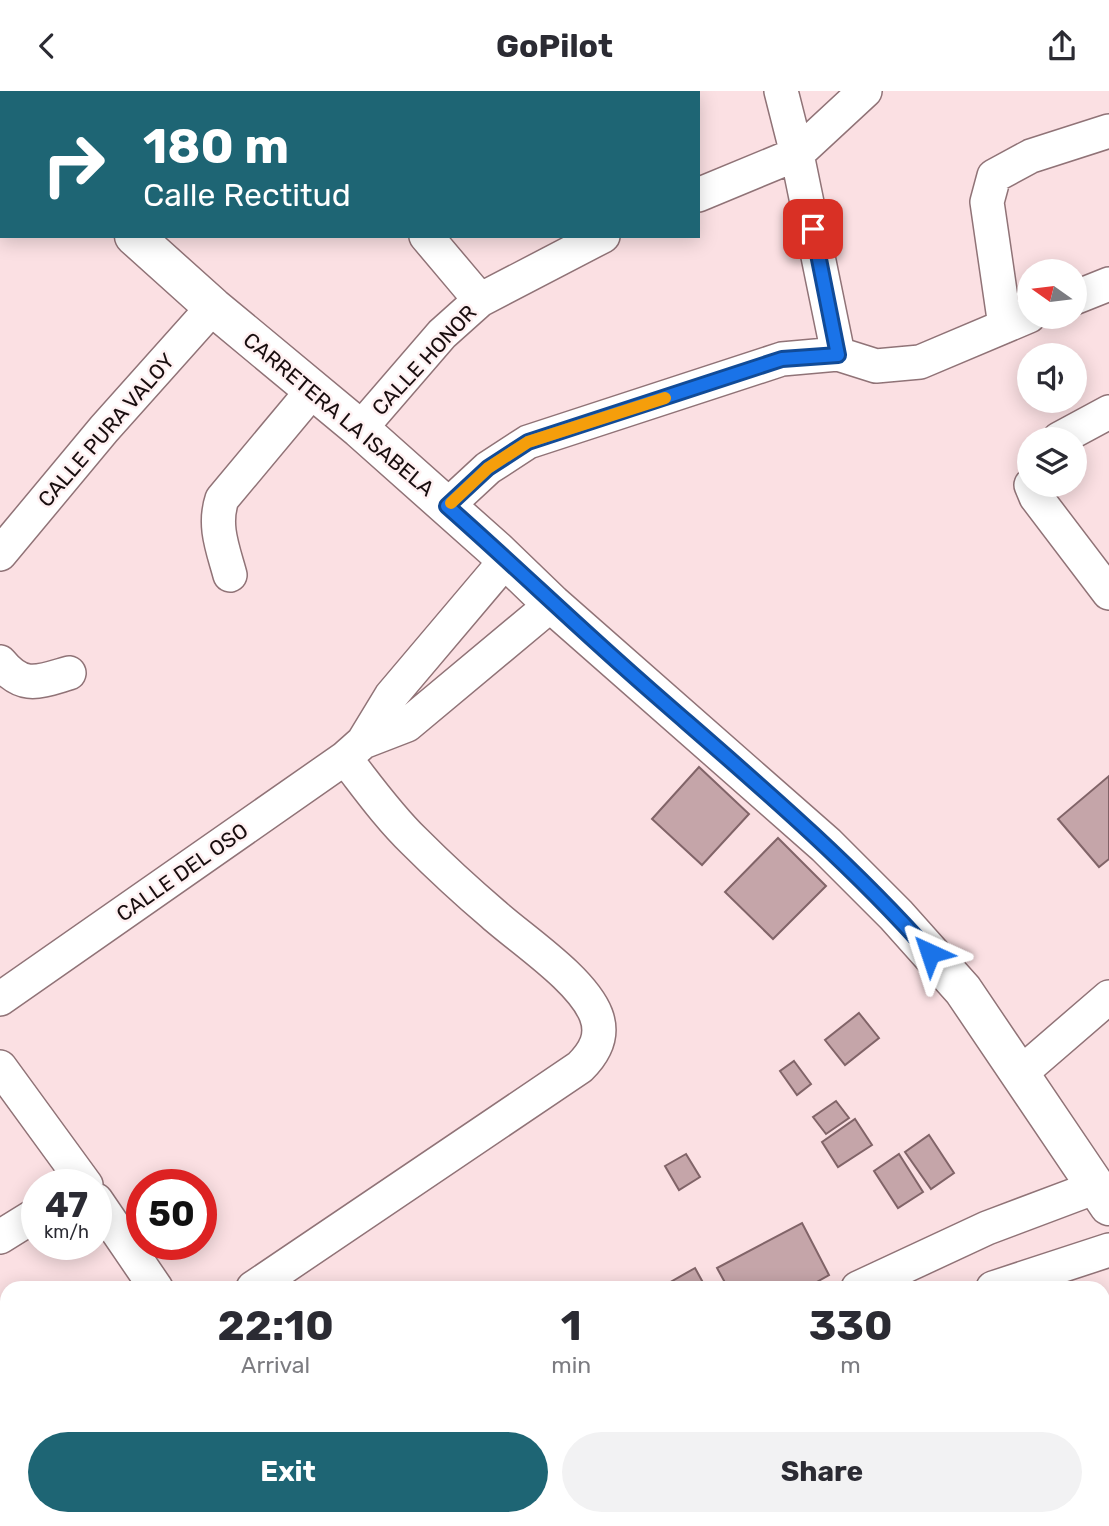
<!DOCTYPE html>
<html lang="en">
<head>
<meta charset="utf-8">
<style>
  body { margin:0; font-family:Rubik,sans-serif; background:#f2f2f3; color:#2b2b33; height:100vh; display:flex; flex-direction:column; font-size:26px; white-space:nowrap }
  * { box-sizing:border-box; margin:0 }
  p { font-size:23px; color:#7c7c81 }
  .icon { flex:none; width:38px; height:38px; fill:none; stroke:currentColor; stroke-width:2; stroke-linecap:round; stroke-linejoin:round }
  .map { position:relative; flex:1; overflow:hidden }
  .panel { position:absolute; left:0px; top:1190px; width:1110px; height:245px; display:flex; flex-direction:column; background:#fff; border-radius:21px 21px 0 0; box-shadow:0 4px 18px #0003 }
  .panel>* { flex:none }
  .guide { position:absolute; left:0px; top:0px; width:700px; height:147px; box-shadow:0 4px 18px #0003; background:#1e6574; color:#fff; overflow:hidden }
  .needle { width:46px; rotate:284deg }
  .fabs { position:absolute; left:1017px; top:168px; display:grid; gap:14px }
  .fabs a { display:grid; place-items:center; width:70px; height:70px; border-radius:50%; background:#fff; box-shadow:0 4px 18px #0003; font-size:35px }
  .speed { position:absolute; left:21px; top:1078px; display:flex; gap:14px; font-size:35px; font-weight:700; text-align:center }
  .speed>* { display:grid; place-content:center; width:91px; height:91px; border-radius:50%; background:#fff; box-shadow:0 4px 18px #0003; line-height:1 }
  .speed small { font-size:18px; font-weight:400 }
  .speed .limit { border:10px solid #d22; background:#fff; color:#111 }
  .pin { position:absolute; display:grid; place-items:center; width:60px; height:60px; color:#fff; margin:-30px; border-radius:14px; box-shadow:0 4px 10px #0006 }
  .me { position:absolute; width:77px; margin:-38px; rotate:318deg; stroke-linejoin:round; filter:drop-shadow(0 0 5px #0008) }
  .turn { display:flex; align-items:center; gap:24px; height:147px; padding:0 28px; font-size:32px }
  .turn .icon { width:91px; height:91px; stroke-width:2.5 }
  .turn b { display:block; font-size:49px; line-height:60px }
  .eta { display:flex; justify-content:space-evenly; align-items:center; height:119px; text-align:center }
  .eta b { font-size:42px; font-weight:700; line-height:49px }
  .action { display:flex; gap:14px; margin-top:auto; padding:14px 28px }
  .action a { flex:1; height:80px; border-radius:42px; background:#1e6574; color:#fff; font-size:28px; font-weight:700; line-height:80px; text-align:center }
  .action a+a { background:#f2f2f3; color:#2b2b33 }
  header { display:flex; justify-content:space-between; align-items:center; height:91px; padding:0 28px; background:#fff; font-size:32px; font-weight:700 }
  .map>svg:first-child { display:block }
</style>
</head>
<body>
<header><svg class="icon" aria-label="back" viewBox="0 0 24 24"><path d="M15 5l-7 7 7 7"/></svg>GoPilot<svg class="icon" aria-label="share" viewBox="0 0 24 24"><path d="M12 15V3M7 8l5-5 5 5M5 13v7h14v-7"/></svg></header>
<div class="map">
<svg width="1109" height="1435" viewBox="0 0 1109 1435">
  <rect width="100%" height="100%" fill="#fbe0e3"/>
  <!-- building -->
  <path fill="#c5a5a9" stroke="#816468" stroke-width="2" d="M699,676L749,723L702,774L652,728Z
    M1109,685V768L1099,776L1058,728Z
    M778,747L826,795L773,848L725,801Z
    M859,922L879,947L845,974L825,949Z
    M794,970L811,993L797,1004L780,980Z
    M836,1010L849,1027L826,1043L813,1026Z
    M855,1028L872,1054L838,1076L822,1051Z
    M929,1044L954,1082L931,1098L905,1061Z
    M686,1063L700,1086L679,1099L665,1075Z
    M899,1063L923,1101L898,1117L874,1080Z
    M802,1132L829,1184L806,1197H728L717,1177Z
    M695,1177L706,1197H660Z
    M1102,1353L1109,1363V1421L1102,1425Z
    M186,1428H206L194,1435H190Z
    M211,1428H247L250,1435H197Z
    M717,1428H776L764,1435H721Z
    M1081,1428H1097L1086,1435Z"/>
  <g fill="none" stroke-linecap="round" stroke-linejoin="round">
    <!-- minor casing -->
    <g stroke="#907377" stroke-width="36">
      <path id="minor" d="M292,0L294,2
        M781,0L797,63L838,263
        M698,104L797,63L865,0
        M426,145L480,209
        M1074,207L1109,193
        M1005,235L987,111L994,85L1031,65L1109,40
        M360,338L442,243L480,209L603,145
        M1059,348L1109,321
        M1031,394L1036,406L1109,502
        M447,415L488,377L528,351L782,268L838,263L876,275L920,271L1029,225
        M0,463L104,338L213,216
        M230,484C223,458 213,435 222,408L313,299
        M0,571C23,599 38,591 69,582
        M363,651L391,605L506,469
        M0,908L345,667L363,651L407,634L552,513
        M0,976L86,1094
        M1021,982L1109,906
        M96,1109L156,1197
        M0,1146L37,1123
        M253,1197L580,976C595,961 604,945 596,924C582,888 522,849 493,823C466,800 439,775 414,750C388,725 367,695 345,667
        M858,1197L987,1137L1096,1096
        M993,1197L1109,1159
        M0,1342L7,1339"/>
    </g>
    <!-- major casing -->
    <g stroke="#907377" stroke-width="41">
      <path id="major" d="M0,31L2,33
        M134,145L213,216L360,338L496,459L552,513L826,754L896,824L963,899L1109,1115"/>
    </g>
    <!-- minor -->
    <use href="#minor" stroke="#fff" stroke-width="33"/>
    <!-- major -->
    <use href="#major" stroke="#fff" stroke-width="38"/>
  </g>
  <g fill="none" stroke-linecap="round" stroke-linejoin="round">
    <!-- route casing -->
    <g stroke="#114b97" stroke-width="18">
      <path id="route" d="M813,138L838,264L782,268L528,351L488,377L447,415C516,476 582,540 651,600C747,684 845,766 930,862"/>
    </g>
    <!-- route -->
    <use href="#route" stroke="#1a73e8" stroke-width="12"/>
    <!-- slow -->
    <path stroke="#f59e0b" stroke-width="12" d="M451,412L488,377L528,351L665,307"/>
  </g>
  <g text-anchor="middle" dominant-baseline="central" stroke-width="5" stroke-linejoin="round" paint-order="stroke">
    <!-- street labels -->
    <g font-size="21" fill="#190e0f" stroke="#fff1f2">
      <text transform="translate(424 269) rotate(-47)">CALLE HONOR</text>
      <text transform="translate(339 323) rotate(40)">CARRETERA LA ISABELA</text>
      <text transform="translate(106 339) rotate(-49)">CALLE PURA VALOY</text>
      <text transform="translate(182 781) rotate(-35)">CALLE DEL OSO</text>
    </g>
  </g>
</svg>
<div class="fabs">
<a><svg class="needle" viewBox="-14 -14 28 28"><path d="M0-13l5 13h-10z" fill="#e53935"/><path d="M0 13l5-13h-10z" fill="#7c7c81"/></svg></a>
<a><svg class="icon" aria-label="sound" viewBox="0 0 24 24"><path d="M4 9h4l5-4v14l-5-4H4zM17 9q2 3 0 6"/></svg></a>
<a><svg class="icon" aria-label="layers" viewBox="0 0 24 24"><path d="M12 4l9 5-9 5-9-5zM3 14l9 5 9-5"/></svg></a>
</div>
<div class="speed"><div>47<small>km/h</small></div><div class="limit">50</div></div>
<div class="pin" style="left:813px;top:138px;background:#d93025"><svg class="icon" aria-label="arrive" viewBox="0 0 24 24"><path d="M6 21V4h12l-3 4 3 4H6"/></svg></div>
<svg class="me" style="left:930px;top:862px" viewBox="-20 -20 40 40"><path d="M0-17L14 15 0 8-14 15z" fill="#1a73e8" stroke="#fff" stroke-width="4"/></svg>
<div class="guide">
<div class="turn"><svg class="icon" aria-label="right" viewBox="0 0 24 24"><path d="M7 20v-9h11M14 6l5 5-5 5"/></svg><div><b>180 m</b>Calle Rectitud</div></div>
</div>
<section class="panel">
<div class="eta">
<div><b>22:10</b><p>Arrival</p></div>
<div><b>1</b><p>min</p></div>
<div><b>330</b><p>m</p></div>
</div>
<div class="action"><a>Exit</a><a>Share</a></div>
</section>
</div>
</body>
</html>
